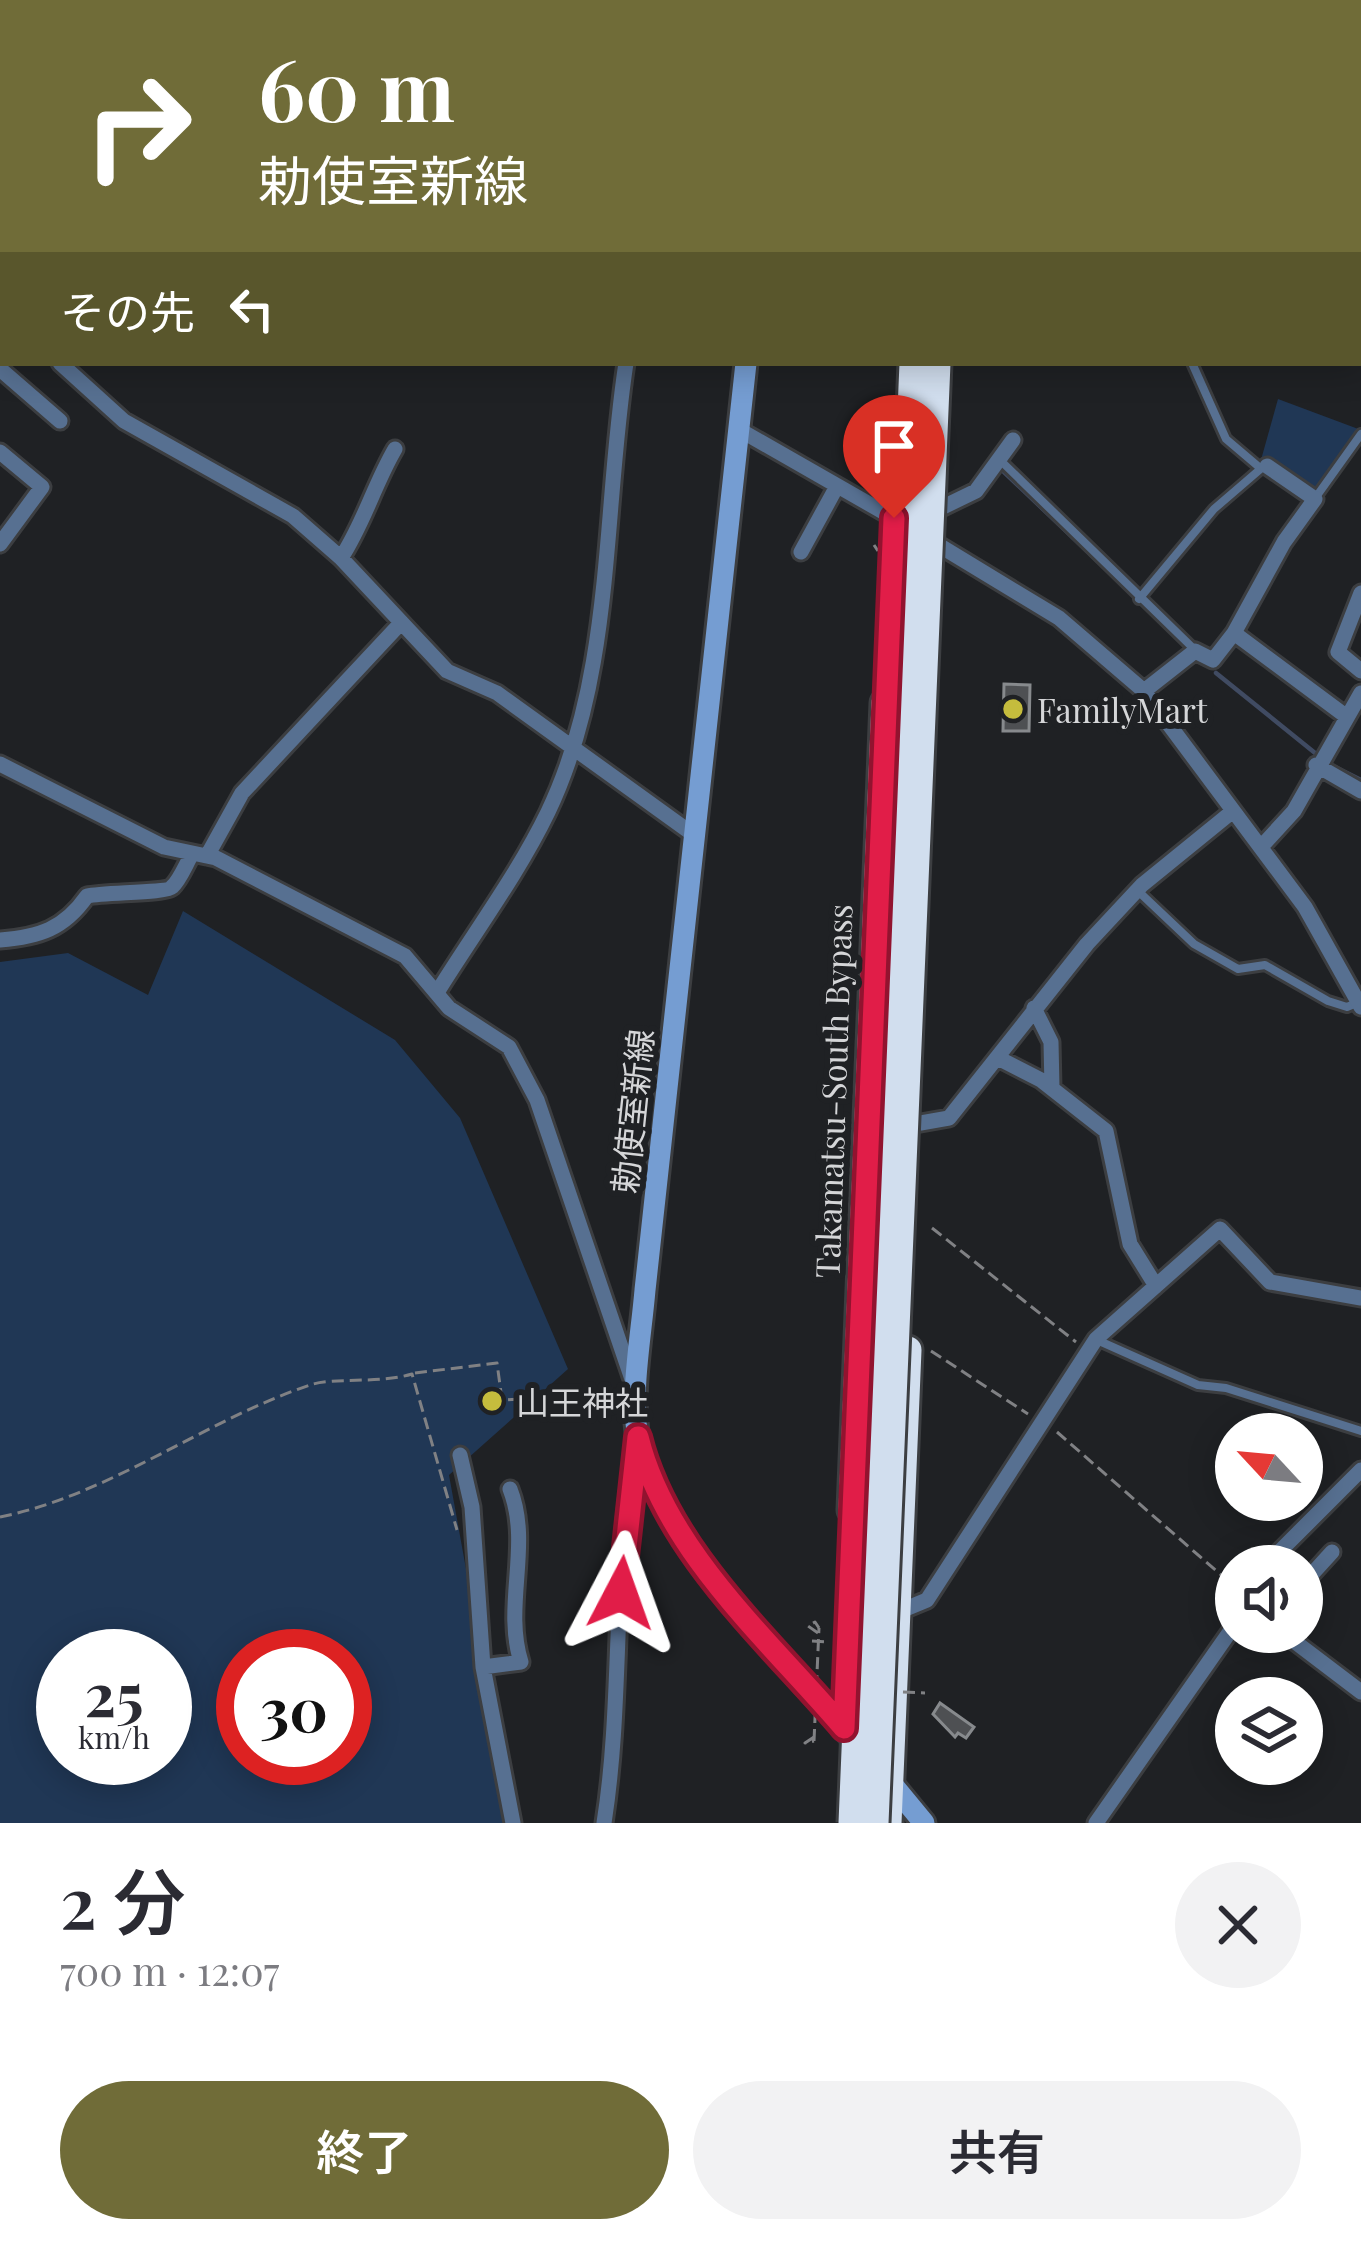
<!DOCTYPE html>
<html lang="ja">
<head>
<meta charset="utf-8">
<style>
  body { margin:0; font-family:"Playfair Display","Noto Sans JP",serif; background:#f2f2f3; color:#2b2b33; height:100vh; display:flex; flex-direction:column; font-size:45px; white-space:nowrap }
  * { box-sizing:border-box; margin:0 }
  p { font-size:39px; color:#7c7c81 }
  .icon { flex:none; width:66px; height:66px; fill:none; stroke:currentColor; stroke-width:2; stroke-linecap:round; stroke-linejoin:round }
  .map { position:relative; height:1823px; overflow:hidden }
  .drawer { display:flex; flex-direction:column; background:#fff; flex:1 }
  .drawer>* { flex:none }
  .banner { position:absolute; left:0px; top:0px; width:1362px; height:366px; box-shadow:0 6px 30px #0003; background:#706c38; color:#fff; overflow:hidden }
  .needle { width:78px; rotate:296deg }
  .controls { position:absolute; left:1215px; top:1413px; display:grid; gap:24px }
  .controls a { display:grid; place-items:center; width:108px; height:108px; border-radius:50%; background:#fff; box-shadow:0 6px 30px #0003; font-size:60px }
  .speed { position:absolute; left:36px; top:1629px; display:flex; gap:24px; font-size:60px; font-weight:700; text-align:center }
  .speed>* { display:grid; place-content:center; width:156px; height:156px; border-radius:50%; background:#fff; box-shadow:0 6px 30px #0003; line-height:1 }
  .speed small { font-size:30px; font-weight:400 }
  .speed .limit { border:18px solid #d22; background:#fff; color:#111 }
  .pin { position:absolute; display:grid; place-items:center; width:102px; height:102px; color:#fff; margin:-123px -51px; border-radius:50% 50% 50% 0; rotate:-45deg; box-shadow:0 0 12px #0007 }
  .pin .icon { rotate:45deg }
  .me { position:absolute; width:132px; margin:-66px; rotate:4deg; stroke-linejoin:round; filter:drop-shadow(0 0 9px #0008) }
  .turn { display:flex; align-items:center; gap:42px; height:252px; padding:0 60px; font-size:54px }
  .turn .icon { width:156px; height:156px; stroke-width:2.5 }
  .turn b { display:block; font-size:84px; line-height:102px }
  .then { display:flex; align-items:center; height:114px; padding:0 60px; background:#0003; gap:24px; font-size:45px }
  .round { display:grid; place-items:center; flex:none; width:126px; height:126px; border-radius:63px; background:#f2f2f3 }
  .overview { display:flex; align-items:center; justify-content:space-between; height:204px; padding:0 60px }
  h1 { font-size:72px; font-weight:600; line-height:90px }
  .action { display:flex; gap:24px; margin-top:auto; padding:24px 60px }
  .action a { flex:1; height:138px; border-radius:72px; background:#706c38; color:#fff; font-size:48px; font-weight:600; line-height:138px; text-align:center }
  .action a+a { background:#f2f2f3; color:#2b2b33 }
  .map>svg:first-child { display:block }
</style>
</head>
<body>
<div class="map">
<svg width="1361" height="1823" viewBox="0 0 1361 1823">
  <rect width="100%" height="100%" fill="#1f2124"/>
  <!-- green -->
  <path fill="#203755" fill-rule="evenodd" d="M1278,399L1361,430L1315,499L1259,467Z
    M183,911L395,1040L460,1118L568,1369L449,1475L512,1823H0V962L68,953L148,995ZM63,1656H165V1758H63ZM243,1656H345V1758H243Z"/>
  <g fill="none" stroke-linecap="round" stroke-linejoin="round">
    <!-- stream -->
    <path stroke="#404b62" stroke-width="4.5" d="M1259,0L1261,3
      M1359,157L1361,160
      M1004,472L1170,630
      M1216,673L1320,757
      M1329,764L1361,780"/>
  </g>
  <!-- building -->
  <path fill="#4e5053" stroke="#878a8d" stroke-width="3" d="M1004,684L1030,685L1029,731H1003Z
    M940,1703L974,1727L966,1738L958,1733L955,1737L933,1714Z"/>
  <g fill="none" stroke-linecap="round" stroke-linejoin="round">
    <!-- lane casing -->
    <g stroke="#3c3e41" stroke-width="14">
      <path id="lane" d="M1253,0L1255,3
        M1192,363L1226,439L1259,467
        M1000,460L1195,650
        M1316,497L1361,434
        M1139,599L1214,509L1264,466
        M1138,891L1194,944L1238,969L1265,965L1328,1001L1347,1007L1359,1002
        M1097,1340L1198,1385L1226,1388L1361,1431"/>
    </g>
    <!-- street casing -->
    <g stroke="#3c3e41" stroke-width="21">
      <path id="street" d="M53,0L58,3
        M657,0V3
        M1184,0L1187,3
        M217,3L220,0
        M0,63L3,60
        M1359,212L1361,209
        M0,238L3,234
        M0,306L3,309
        M1359,337L1361,338
        M60,363L124,421L293,516L341,558L447,671L497,693L694,835
        M0,369L60,421
        M738,429L906,525
        M0,452L42,487L0,544
        M941,508L976,491L1013,440
        M927,538L1059,618L1144,691L1305,907L1361,1007
        M801,552L836,488
        M341,558C364,523 374,485 395,449
        M1361,593L1338,652L1361,671
        M1234,633L1284,542L1315,499L1267,466
        M1144,691L1195,651L1213,660L1234,633L1347,717
        M0,764L164,847L216,858L405,956L449,1008L509,1047L537,1100L634,1385
        M1316,765L1361,791
        M1261,847L1294,811L1361,693
        M207,856L242,793L399,625
        M0,940C39,937 64,929 87,896C104,892 167,893 172,887C180,880 186,864 192,854
        M438,991C474,933 518,874 548,812C614,674 603,511 626,363
        M1034,1008L1051,1042L1052,1088
        M998,1058L1041,1080L1106,1131L1130,1244L1156,1286
        M915,1124L949,1118L1087,944L1142,885L1233,811
        M460,1455L472,1507L483,1667L513,1823
        M1265,1566L1361,1470
        M1302,1585L1332,1552
        M898,1612L927,1600L1096,1339L1220,1229L1270,1282L1361,1298
        M1282,1632L1361,1692
        M483,1667L521,1662C503,1605 532,1545 510,1489
        M604,1823C624,1696 611,1564 637,1438
        M1096,1823L1236,1623"/>
    </g>
    <!-- secondary casing -->
    <g stroke="#3c3e41" stroke-width="27">
      <path id="secondary" d="M775,0V3
        M746,363L645,1290C641,1338 630,1392 638,1439C656,1538 792,1668 859,1746
        M887,1778L924,1823"/>
    </g>
    <!-- highway casing -->
    <g stroke="#3c3e41" stroke-width="33">
      <path id="highway" d="M928,3V0
        M952,3V0
        M852,1510L885,703
        M888,1823L908,1350"/>
    </g>
    <!-- path -->
    <path stroke="#808184" stroke-width="3" stroke-dasharray="12 6" stroke-linecap="butt" d="M390,0L392,3
      M463,0V3
      M874,545L878,551
      M932,1228L1076,1342
      M931,1351L1028,1414
      M415,1373L497,1363L502,1400L617,1394
      M1057,1432L1236,1588
      M0,1517C110,1495 205,1420 310,1385C333,1377 379,1384 412,1374L457,1530
      M818,1633L808,1626L815,1622L819,1628
      M812,1641L828,1642
      M814,1737L805,1743L814,1741"/>
    <!-- lane -->
    <use href="#lane" stroke="#577091" stroke-width="8"/>
    <!-- street -->
    <use href="#street" stroke="#577091" stroke-width="15"/>
    <!-- secondary -->
    <use href="#secondary" stroke="#759dd2" stroke-width="21"/>
    <!-- highway -->
    <use href="#highway" stroke="#d1deee" stroke-width="27"/>
    <!-- highway-bridge casing -->
    <g stroke="#3c3e41" stroke-width="33" stroke-linecap="butt">
      <path id="highway-bridge" d="M852,1823L913,363
        M875,1823L937,363"/>
    </g>
    <!-- path-bridge -->
    <path stroke="#808184" stroke-width="3" stroke-dasharray="12 6" stroke-linecap="butt" d="M903,1692L925,1693
      M814,1741L819,1628"/>
    <!-- highway-bridge -->
    <use href="#highway-bridge" stroke="#d1deee" stroke-width="27"/>
  </g>
  <g fill="none" stroke-linecap="round" stroke-linejoin="round">
    <!-- route casing -->
    <g stroke="#92132f" stroke-width="30">
      <path id="route" d="M621,1593L638,1437C666,1551 769,1640 844,1728L894,518"/>
    </g>
    <!-- route -->
    <use href="#route" stroke="#e11d48" stroke-width="21"/>
  </g>
  <!-- markers -->
  <g fill="#c5bc3d" stroke="#1f2124" stroke-width="4.5">
    <circle cx="1013" cy="709" r="12"/>
    <circle cx="492" cy="1401" r="12"/>
  </g>
  <g text-anchor="middle" dominant-baseline="central" stroke-width="12" stroke-linejoin="round" paint-order="stroke">
    <!-- poi labels -->
    <g font-size="33" fill="#d5d6d8" stroke="#1f2124" text-anchor="start">
      <text x="1037" y="709">FamilyMart</text>
      <text x="516" y="1401">山王神社</text>
    </g>
    <!-- street labels -->
    <g font-size="33" fill="#d5d6d8" stroke="#1f2124">
      <text transform="translate(832 1091) rotate(-88)">Takamatsu-South Bypass</text>
      <text transform="translate(631 1111) rotate(-84)">勅使室新線</text>
    </g>
  </g>
</svg>
<div class="controls">
<a><svg class="needle" viewBox="-14 -14 28 28"><path d="M0-13l5 13h-10z" fill="#e53935"/><path d="M0 13l5-13h-10z" fill="#7c7c81"/></svg></a>
<a><svg class="icon" aria-label="sound" viewBox="0 0 24 24"><path d="M4 9h4l5-4v14l-5-4H4zM17 9q2 3 0 6"/></svg></a>
<a><svg class="icon" aria-label="layers" viewBox="0 0 24 24"><path d="M12 4l9 5-9 5-9-5zM3 14l9 5 9-5"/></svg></a>
</div>
<div class="speed"><div>25<small>km/h</small></div><div class="limit">30</div></div>
<div class="pin" style="left:894px;top:518px;background:#d93025"><svg class="icon" aria-label="arrive" viewBox="0 0 24 24"><path d="M6 21V4h12l-3 4 3 4H6"/></svg></div>
<svg class="me" style="left:621px;top:1593px" viewBox="-20 -20 40 40"><path d="M0-17L14 15 0 8-14 15z" fill="#e11d48" stroke="#fff" stroke-width="4"/></svg>
<div class="banner">
<div class="turn"><svg class="icon" aria-label="right" viewBox="0 0 24 24"><path d="M7 20v-9h11M14 6l5 5-5 5"/></svg><div><b>60 m</b>勅使室新線</div></div>
<div class="then">その先<svg class="icon" aria-label="left" viewBox="0 0 24 24"><path d="M17 20v-9H6M10 6l-5 5 5 5"/></svg></div>
</div>
</div>
<section class="drawer">
<div class="overview"><div><h1>2 分</h1><p>700 m · 12:07</p></div><a class="round"><svg class="icon" aria-label="close" viewBox="0 0 24 24"><path d="M6 6l12 12M18 6L6 18"/></svg></a></div>
<div class="action"><a>終了</a><a>共有</a></div>
</section>
</body>
</html>
